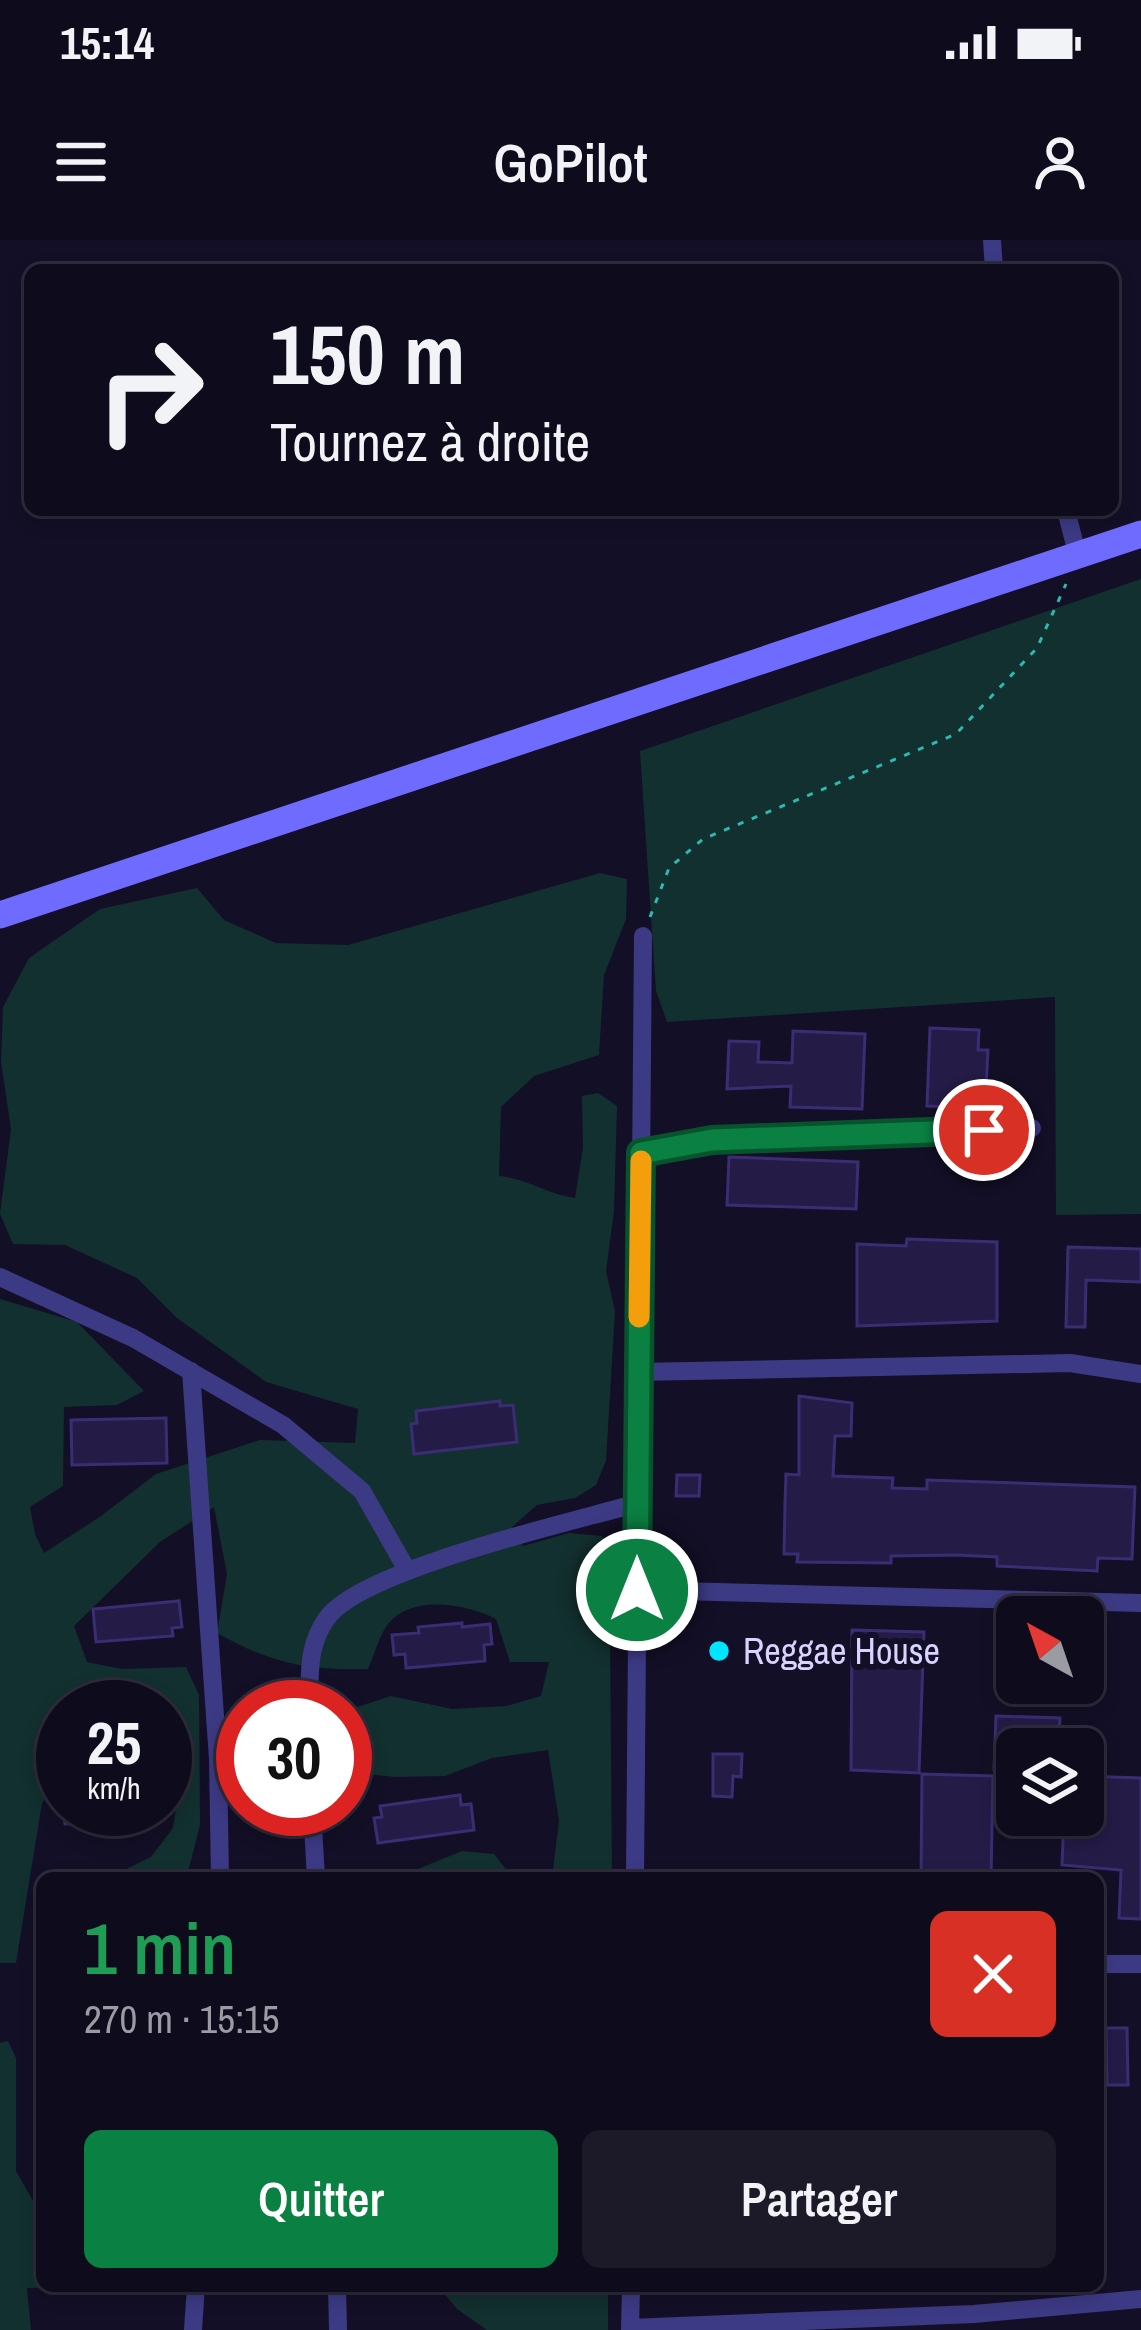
<!DOCTYPE html>
<html lang="fr">
<head>
<meta charset="utf-8">
<style>
  body { margin:0; font-family:"Archivo Narrow",sans-serif; background:#1c1929; color:#f1f3f6; height:100vh; display:flex; flex-direction:column; font-size:45px; white-space:nowrap }
  * { box-sizing:border-box; margin:0 }
  p { font-size:39px; color:#9b9ba3 }
  .icon { flex:none; width:66px; height:66px; fill:none; stroke:currentColor; stroke-width:2; stroke-linecap:round; stroke-linejoin:round }
  .map { position:relative; flex:1; overflow:hidden }
  .panel { position:absolute; left:36px; top:1632px; width:1068px; height:420px; display:flex; flex-direction:column; background:#0e0b1c; border-radius:18px; box-shadow:0 6px 18px #0003,0 0 0 3px #2e2b3b }
  .panel>* { flex:none }
  .guide { position:absolute; left:24px; top:24px; width:1095px; height:252px; border-radius:18px; box-shadow:0 6px 18px #0003,0 0 0 3px #2e2b3b; background:#0e0b1c; color:#f1f3f6; overflow:hidden }
  .needle { width:78px; rotate:320deg }
  .tools { position:absolute; left:996px; top:1356px; display:grid; gap:24px }
  .tools a { display:grid; place-items:center; width:108px; height:108px; border-radius:18px; background:#0e0b1c; box-shadow:0 6px 18px #0003,0 0 0 3px #2e2b3b; font-size:60px }
  .speed { position:absolute; left:36px; top:1440px; display:flex; gap:24px; font-size:60px; font-weight:700; text-align:center }
  .speed>* { display:grid; place-content:center; width:156px; height:156px; border-radius:50%; background:#0e0b1c; box-shadow:0 6px 18px #0003,0 0 0 3px #2e2b3b; line-height:1 }
  .speed small { font-size:30px; font-weight:400 }
  .speed .limit { border:18px solid #d22; background:#fff; color:#111 }
  .pin { position:absolute; display:grid; place-items:center; width:102px; height:102px; color:#fff; margin:-51px; border:6px solid #fff; border-radius:50%; box-shadow:0 3px 12px #0007 }
  .me { position:absolute; width:132px; margin:-66px; rotate:0deg; stroke-linejoin:round; filter:drop-shadow(0 0 9px #0008) }
  .turn { display:flex; align-items:center; gap:42px; height:252px; padding:0 48px; font-size:54px }
  .turn .icon { width:156px; height:156px; stroke-width:2.5 }
  .turn b { display:block; font-size:84px; line-height:102px }
  .round { display:grid; place-items:center; flex:none; width:126px; height:126px; border-radius:18px; background:#1c1929 }
  .head { display:flex; align-items:center; justify-content:space-between; height:204px; padding:0 48px }
  h1 { font-size:72px; font-weight:600; line-height:90px; color:#1e9e55 }
  .cta { display:flex; gap:24px; margin-top:auto; padding:24px 48px }
  .cta a { flex:1; height:138px; border-radius:18px; background:#0b8043; color:#fff; font-size:48px; font-weight:600; line-height:138px; text-align:center }
  .cta a+a { background:#1c1929; color:#f1f3f6 }
  .status { display:flex; justify-content:space-between; align-items:center; height:84px; padding:0 60px; background:#0e0b1c; direction:ltr }
  .status svg { height:33px; fill:currentColor }
  header { display:flex; justify-content:space-between; align-items:center; height:156px; padding:0 48px; background:#0e0b1c; font-size:54px; font-weight:600 }
  .map>svg:first-child { display:block }
</style>
</head>
<body>
<div class="status"><b>15:14</b><svg viewBox="0 0 49 12"><path d="M0 12V9h3v3zM5 12V6h3v6zM10 12V3h3v9zM15 12V0h3v12zM26 1h20v11H26zM47 4h2v5h-2z"/></svg></div>
<header><svg class="icon" aria-label="menu" viewBox="0 0 24 24"><path d="M4 6h16M4 12h16M4 18h16"/></svg>GoPilot<svg class="icon" aria-label="person" viewBox="0 0 24 24"><circle cx="12" cy="8" r="4"/><path d="M4 21q1-7 8-7t8 7"/></svg></header>
<div class="map">
<svg width="1141" height="2090" viewBox="0 0 1141 2090">
  <rect width="100%" height="100%" fill="#130f26"/>
  <!-- green -->
  <path fill="#12302f" d="M1141,339V974L1056,975L1055,757L667,782L656,751L640,511Z
    M600,633L627,639L626,679L604,735L599,815L534,836L501,867L499,936C526,938 547,954 575,958L583,907L582,856L598,853L617,866L614,971L606,1031L615,1071L606,1221L596,1245L575,1258L537,1265L511,1288L523,1306L569,1293L602,1296L617,1311L610,1392L612,1638H552L559,1581L548,1510L492,1518L445,1536L395,1537L347,1532L345,1527V1471L391,1456L452,1469L506,1466L541,1456L549,1422H510L496,1379C467,1364 412,1354 388,1384C379,1396 374,1416 368,1429C308,1431 270,1423 217,1393L227,1334L214,1267L160,1302L74,1386L87,1422L122,1429L186,1427L199,1455L200,1585L189,1628L180,1638H108L151,1617L173,1588L178,1553L165,1530V1467H63V1535L42,1563L16,1723H0V1059L77,1082L144,1151L117,1165L64,1167L63,1246L30,1267L35,1294L44,1313L101,1276L156,1234L260,1200L355,1203L358,1169L266,1142L177,1078L137,1038L65,1005L13,1004L0,974L11,889L1,822L3,767L29,718L100,669L197,648L224,680L276,703L348,705Z
    M462,1611L494,1614L513,1638H409L408,1633Z
    M8,1801L16,1818V1931L42,1977V2046H163L27,2048L31,2090H0V1803Z
    M438,2046H608V2090H487L457,2069Z"/>
  <!-- building -->
  <path fill="#241b47" stroke="#3b2d73" stroke-width="3" d="M930,788L979,790L978,810H988L985,868L927,866Z
    M793,791L865,794L862,869L790,867L791,846L727,849L729,801L759,802L758,822L792,823Z
    M729,917L858,922L856,969L727,965Z
    M907,999L997,1002V1081L857,1086V1004L906,1006Z
    M1068,1007L1141,1009V1042L1086,1040L1085,1087H1066Z
    M799,1156L852,1163L851,1196H835L833,1236L893,1238L892,1248L927,1249V1240L1135,1247L1132,1319L1098,1318L1097,1331L997,1326V1317L956,1315L891,1316V1323L797,1322L798,1314H784L785,1264L786,1234L799,1235Z
    M500,1161V1166L513,1165L517,1202L414,1214L411,1184L417,1183L416,1171Z
    M166,1178L167,1223L72,1225L71,1180Z
    M677,1235H700L699,1256H676Z
    M179,1361L182,1387L172,1388L173,1396L96,1402L93,1369Z
    M462,1383V1387L490,1384L492,1404L484,1405L485,1421L406,1428L405,1414L394,1415L392,1395L419,1393L418,1387Z
    M852,1390L924,1392L919,1533L851,1530Z
    M996,1476L1060,1478L1058,1509H1017V1530L994,1529Z
    M713,1514H742L741,1537L733,1536L732,1557L713,1556Z
    M922,1534L993,1536L991,1638H921Z
    M1083,1536L1141,1538V1679L1119,1678L1121,1630L1062,1625L1064,1575H1083Z
    M460,1555L461,1565L471,1564L474,1590L378,1603L374,1578L382,1577L380,1566Z
    M63,1569H140V1580L65,1584Z
    M1106,1788H1127L1128,1845H1107Z"/>
  <g fill="none" stroke-linecap="round" stroke-linejoin="round">
    <!-- path -->
    <path stroke="#2fb8b0" stroke-width="3" stroke-dasharray="6 9" stroke-linecap="butt" d="M650,677L669,628L703,599L956,494L1037,408L1066,344"/>
    <!-- street -->
    <path stroke="#3d3a85" stroke-width="18" d="M992,0L994,30
      M1066,270L1078,317
      M641,913L712,900L1032,888
      M0,1037L133,1098L283,1185L362,1251L407,1330
      M191,1131L218,1519L220,1638
      M639,1132L1070,1123L1141,1134
      M637,1350L1141,1363
      M309,1467C310,1434 307,1406 327,1378C362,1329 573,1282 638,1263
      M312,1569L316,1638
      M635,1638L643,696
      M1098,1724H1141
      M337,2046L338,2090
      M630,2088L974,2074L1141,2059
      M193,2090L196,2046
      M630,2090L631,2046"/>
    <!-- secondary -->
    <path stroke="#6f6bff" stroke-width="27" d="M0,675L1141,294"/>
  </g>
  <g fill="none" stroke-linecap="round" stroke-linejoin="round">
    <!-- route casing -->
    <g stroke="#07532c" stroke-width="30">
      <path id="route" d="M637,1350L641,913L712,900L984,890"/>
    </g>
    <!-- route -->
    <use href="#route" stroke="#0b8043" stroke-width="21"/>
    <!-- slow -->
    <path stroke="#f59e0b" stroke-width="21" d="M639,1077L641,921"/>
  </g>
  <!-- markers -->
  <circle fill="#00e5ff" stroke="#130f26" stroke-width="4.5" cx="719" cy="1411" r="12"/>
  <g text-anchor="middle" dominant-baseline="central" stroke-width="12" stroke-linejoin="round" paint-order="stroke">
    <!-- poi labels -->
    <g font-size="36" fill="#d9d4ff" stroke="#130f26" text-anchor="start">
      <text x="743" y="1411">Reggae House</text>
    </g>
  </g>
</svg>
<div class="tools">
<a><svg class="needle" viewBox="-14 -14 28 28"><path d="M0-13l5 13h-10z" fill="#e53935"/><path d="M0 13l5-13h-10z" fill="#9b9ba3"/></svg></a>
<a><svg class="icon" aria-label="layers" viewBox="0 0 24 24"><path d="M12 4l9 5-9 5-9-5zM3 14l9 5 9-5"/></svg></a>
</div>
<div class="speed"><div>25<small>km/h</small></div><div class="limit">30</div></div>
<div class="pin" style="left:984px;top:890px;background:#d93025"><svg class="icon" aria-label="arrive" viewBox="0 0 24 24"><path d="M6 21V4h12l-3 4 3 4H6"/></svg></div>
<svg class="me" style="left:637px;top:1350px" viewBox="-20 -20 40 40"><circle r="17" fill="#0b8043" stroke="#fff" stroke-width="3"/><path d="M0-11L8 9 0 5-8 9z" fill="#fff"/></svg>
<div class="guide">
<div class="turn"><svg class="icon" aria-label="right" viewBox="0 0 24 24"><path d="M7 20v-9h11M14 6l5 5-5 5"/></svg><div><b>150 m</b>Tournez à droite</div></div>
</div>
<section class="panel">
<div class="head"><div><h1>1 min</h1><p>270 m · 15:15</p></div><a class="round" style="background:#d93025;color:#fff"><svg class="icon" aria-label="close" viewBox="0 0 24 24"><path d="M6 6l12 12M18 6L6 18"/></svg></a></div>
<div class="cta"><a>Quitter</a><a>Partager</a></div>
</section>
</div>
</body>
</html>
